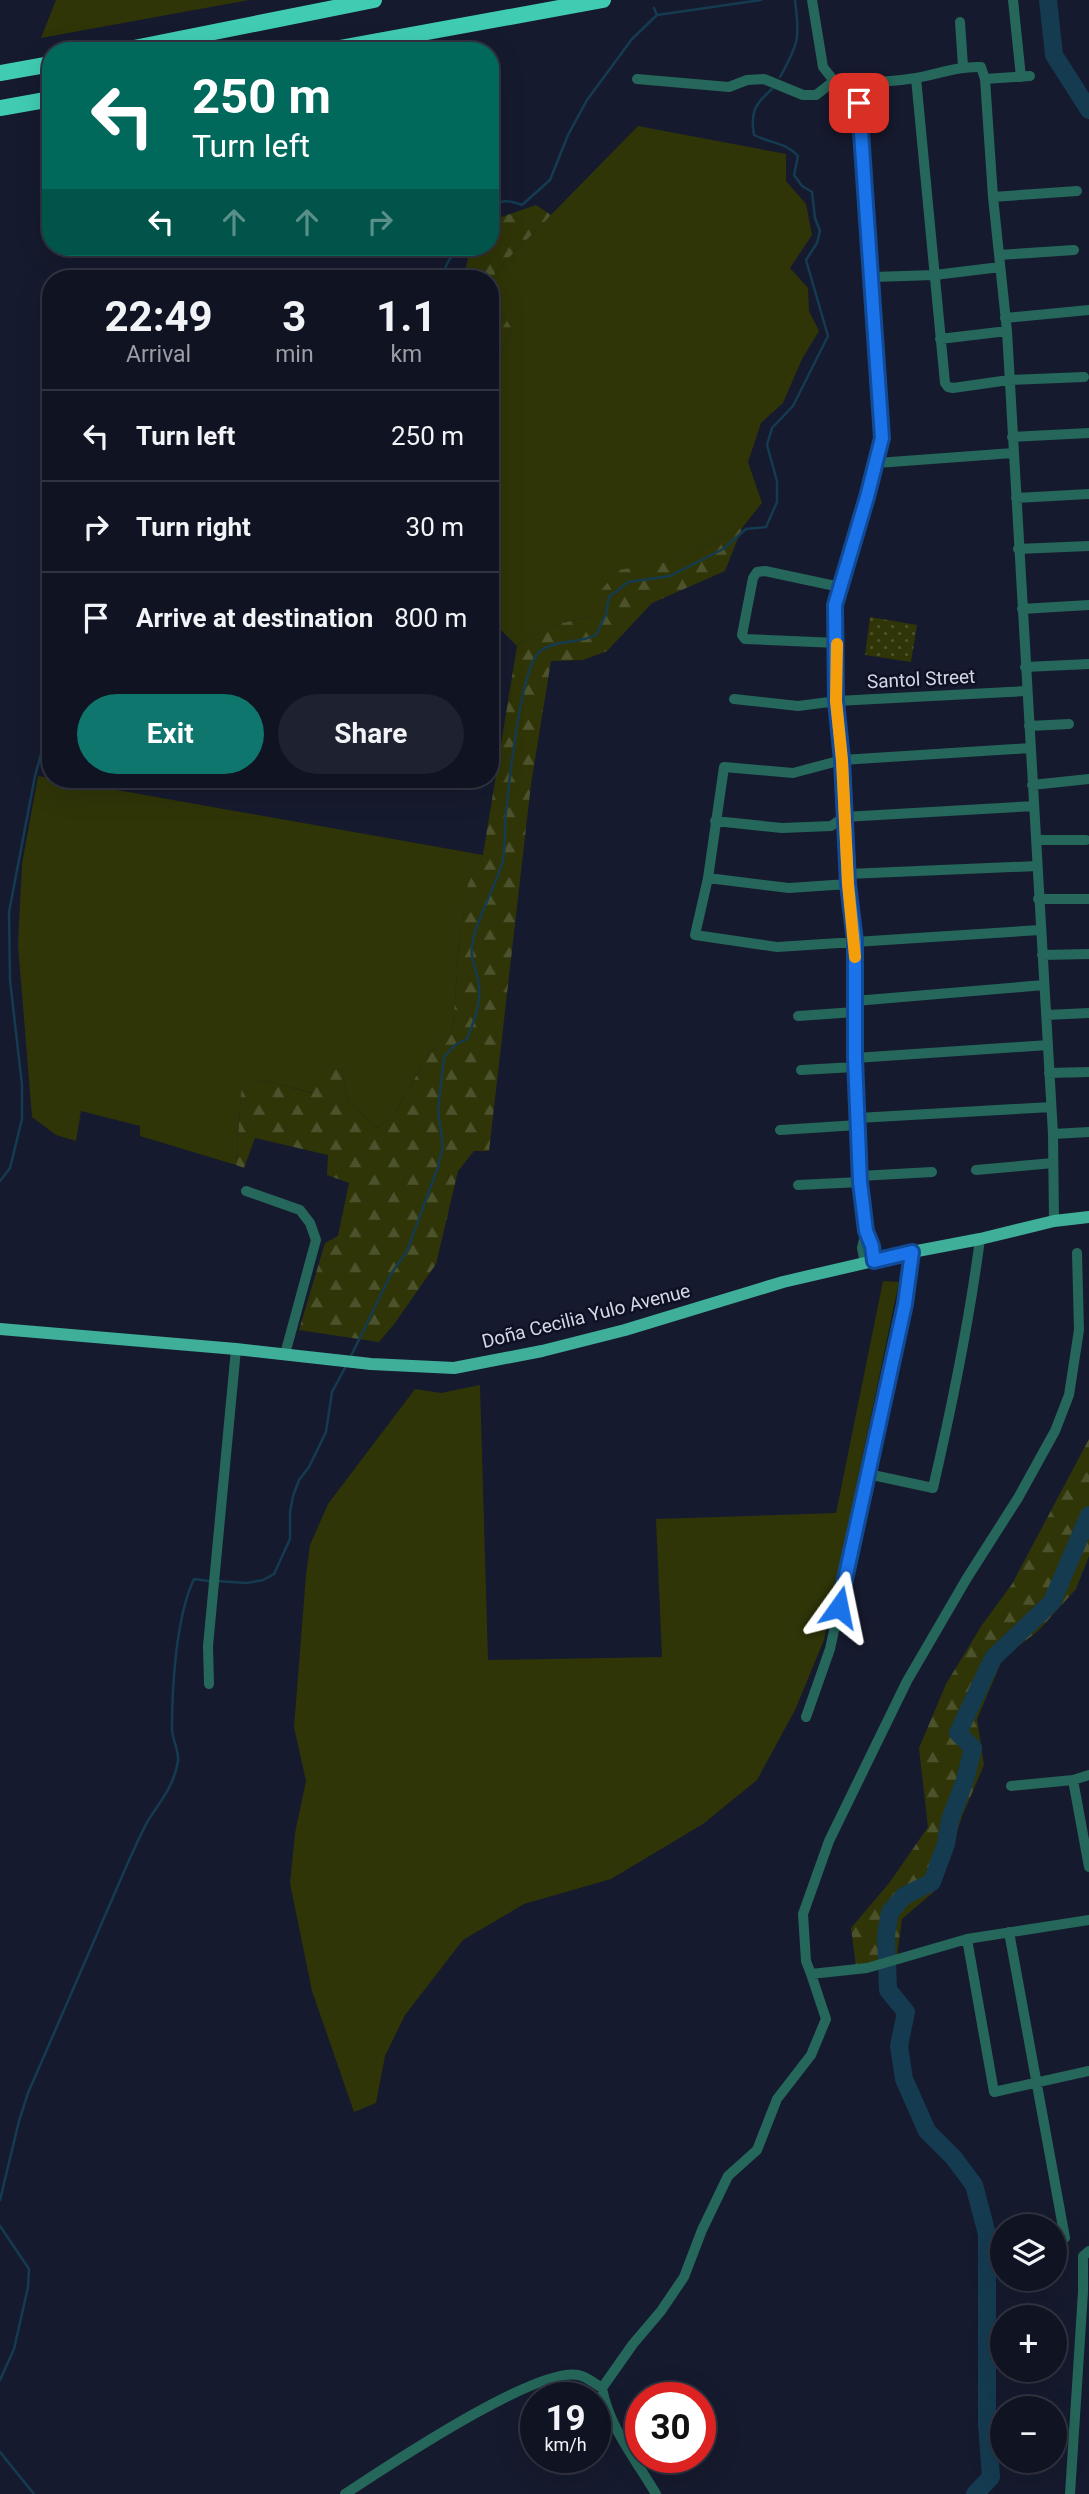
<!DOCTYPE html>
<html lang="en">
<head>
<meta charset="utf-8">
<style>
  body { margin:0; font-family:Roboto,sans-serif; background:#1e212f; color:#f1f3f6; height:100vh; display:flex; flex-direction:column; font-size:26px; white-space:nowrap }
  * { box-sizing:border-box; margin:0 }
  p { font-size:23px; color:#9c9ea5 }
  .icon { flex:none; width:38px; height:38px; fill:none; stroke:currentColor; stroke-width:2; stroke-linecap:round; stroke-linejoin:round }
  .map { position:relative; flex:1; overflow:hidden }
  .drawer { position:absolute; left:42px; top:270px; width:457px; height:518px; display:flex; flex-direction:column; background:#101422; border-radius:28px; box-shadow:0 7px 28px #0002,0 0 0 2px #303340 }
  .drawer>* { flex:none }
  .hud { position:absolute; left:42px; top:42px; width:457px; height:214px; border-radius:28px; box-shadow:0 7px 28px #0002,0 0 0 2px #303340; background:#00695c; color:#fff; overflow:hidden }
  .tools { position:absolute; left:990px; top:2214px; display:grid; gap:14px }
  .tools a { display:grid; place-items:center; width:77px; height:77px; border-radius:50%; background:#101422; box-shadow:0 7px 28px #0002,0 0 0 2px #303340; font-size:35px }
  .speed { position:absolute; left:520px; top:2382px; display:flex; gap:14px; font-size:35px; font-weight:700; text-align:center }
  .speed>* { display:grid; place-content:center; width:91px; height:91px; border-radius:50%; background:#101422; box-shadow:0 7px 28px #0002,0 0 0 2px #303340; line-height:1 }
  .speed small { font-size:18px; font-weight:400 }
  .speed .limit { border:10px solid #d22; background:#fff; color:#111 }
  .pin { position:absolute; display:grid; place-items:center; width:60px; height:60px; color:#fff; margin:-30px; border-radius:14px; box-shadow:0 4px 10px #0006 }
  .me { position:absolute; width:77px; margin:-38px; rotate:12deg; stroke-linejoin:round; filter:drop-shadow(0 0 5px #0008) }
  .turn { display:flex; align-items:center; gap:24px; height:147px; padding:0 35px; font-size:32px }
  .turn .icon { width:91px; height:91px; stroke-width:2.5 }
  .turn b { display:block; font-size:49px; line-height:60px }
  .lanes { display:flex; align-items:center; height:66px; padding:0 35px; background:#0003; justify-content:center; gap:35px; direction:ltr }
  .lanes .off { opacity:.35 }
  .eta { display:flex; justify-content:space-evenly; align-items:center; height:119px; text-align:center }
  .eta b { font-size:42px; font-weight:700; line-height:49px }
  .cta { display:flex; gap:14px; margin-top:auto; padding:14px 35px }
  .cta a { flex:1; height:80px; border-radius:42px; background:#0f766e; color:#fff; font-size:28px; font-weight:700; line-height:80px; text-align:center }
  .cta a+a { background:#1e212f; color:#f1f3f6 }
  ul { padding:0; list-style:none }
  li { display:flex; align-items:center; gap:21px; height:91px; padding:0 35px; border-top:2px solid #303340 }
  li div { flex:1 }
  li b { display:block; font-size:26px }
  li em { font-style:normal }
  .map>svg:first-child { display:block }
</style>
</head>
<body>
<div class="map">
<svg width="1089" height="2494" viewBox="0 0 1089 2494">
  <defs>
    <pattern id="forest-firs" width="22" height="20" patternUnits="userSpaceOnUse" patternTransform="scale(1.75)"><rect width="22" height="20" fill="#2f3507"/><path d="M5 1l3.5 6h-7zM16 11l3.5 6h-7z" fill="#4c522b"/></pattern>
    <pattern id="park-dots" width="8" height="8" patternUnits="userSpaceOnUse" patternTransform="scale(1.75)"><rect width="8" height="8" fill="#2f3507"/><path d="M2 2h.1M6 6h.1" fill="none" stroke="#4c522b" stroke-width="1.8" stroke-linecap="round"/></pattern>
  </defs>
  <rect width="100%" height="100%" fill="#161a2e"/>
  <!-- grass -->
  <path fill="#2f3507" d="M56,0H249L41,38Z
    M638,126L786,154V181L806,204L812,235L790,268L808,288L809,311L819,331L802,359L783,403L761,423L748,462L762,503L742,528L677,560L619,571L592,616L550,626L517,646L490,619V383L511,327L501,312L490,288L496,271Z
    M38,776L483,855L468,885L459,940L453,1030L429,1054L393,1116L377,1128L347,1101L342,1068L313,1093L262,1080L242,1083L236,1165L140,1136V1126L81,1111L76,1141L56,1135L32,1117L18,945L22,864Z
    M883,1281L899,1282L824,1640L795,1710L757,1780L703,1824L611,1879L524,1904L463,1940L405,2015L385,2056L376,2103L354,2112L312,1991L290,1883L295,1833L306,1781L294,1727L306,1575L310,1545L328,1504L415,1389L441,1393L480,1385L488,1660L662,1657L656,1519L836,1513Z"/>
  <!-- forest -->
  <path fill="url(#forest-firs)" d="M536,205L551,215L496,271L490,288L501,312L511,327L490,383V278H463L471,247H490V221Z
    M742,528L725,571L652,603L607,651L583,660L551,661L531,784L489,1151H474L458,1171L436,1264L395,1323L379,1342L299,1330L325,1243L338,1236L349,1183L327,1175L328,1155L255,1138L244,1168L236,1165L242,1082L262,1080L312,1093L323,1064L342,1067L347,1101L377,1128L393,1116L429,1054L453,1030L459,940L468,884L483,855L517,646L550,626L592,616L594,598L619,570L677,560Z
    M1089,1439V1556L1076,1589L1038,1631L1003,1658L977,1719L984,1765L963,1814L937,1889L902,1919L897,1956L856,1966L851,1928L890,1882L928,1827L919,1748L946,1684L982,1625L1012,1584Z"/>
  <!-- park -->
  <path fill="url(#park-dots)" d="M870,617L917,625L911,662L865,655Z"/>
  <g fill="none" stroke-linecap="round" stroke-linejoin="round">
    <!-- stream -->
    <path stroke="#153b51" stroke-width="2.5" d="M654,8L657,15L761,0
      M780,77C799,43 800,38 795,0
      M490,208C501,199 509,200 522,205L550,180L568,135L587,100L632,39L657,15
      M444,278C443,267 452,253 461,247
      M0,1181L10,1168L22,1119V1085L10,980L9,912L35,776L51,717
      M350,1358L391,1274L407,1251L438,1167L443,1146L438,1111L444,1057L455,1045L467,1039C473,1023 481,1005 479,987C478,970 468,958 473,940C479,912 496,887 503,860C506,845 504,827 506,812C509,783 521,666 540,651C557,639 578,644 596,635L606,614L609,597L628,582L670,576L723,549L746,529L766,527L777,502V481L767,445L772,428L793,406L828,336L806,260L817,243L820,231L815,218L812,192L802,186L794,175L798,156C785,142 772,144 754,135C750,112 755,104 772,89
      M216,1581L247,1583L263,1580L274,1574L290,1539V1512L293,1496L299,1480L309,1467L326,1432L332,1392L346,1366
      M0,2200L19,2121L28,2093L130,1858C136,1845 142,1831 149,1819C161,1801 175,1783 178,1761C179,1750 172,1739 172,1729C172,1686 176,1617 194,1579L209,1581
      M0,2226L29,2269L28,2287L14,2349L0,2380
      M0,2452L34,2494"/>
    <!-- river -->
    <path stroke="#153b51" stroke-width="18" d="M1048,0L1054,55L1089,110
      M975,2494L991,2477L987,2424V2234L974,2185L954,2158L927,2131L904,2079L899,2046L906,2012L888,1990L886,1935L890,1912L904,1896L932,1882L946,1844L950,1820L965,1780L973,1748L958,1733L993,1658L1052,1602L1089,1515"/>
    <!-- minor -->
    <path stroke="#25675a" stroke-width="10" d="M812,0L823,67L834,81C861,84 889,82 916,78C939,74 958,66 981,67L985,79L993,197L1007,331L1053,1134L1054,1221
      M1013,0L1021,77
      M960,22L963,66
      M916,78L945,383L948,387L953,388L1009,380L1084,377
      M637,79L729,87L747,80L764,79L803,95H816L834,81
      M985,79L1030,76
      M858,84L882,438L868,497L835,605L837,701L842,760L848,884L854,941L855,1058L860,1182L866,1231L872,1246L874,1260
      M993,197L1077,191
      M999,255L1074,250
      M872,277L935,275L1000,267
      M1005,318L1089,310
      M940,339L1007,331
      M1012,437L1089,433
      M877,463L1013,453
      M1016,498L1089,494
      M1018,549L1089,546
      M1022,609L1089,605
      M837,643L745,639L742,635L753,578L757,572L765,571L840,587
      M1025,667L1089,664
      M734,699L798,706L837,701L1027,691
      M1029,726L1069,724
      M1032,785L1089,779
      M715,821L782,828L831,826L844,817L1034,806
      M1036,840H1086
      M847,874L1037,866
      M708,878L724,767L793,773L842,760L1030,748
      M848,884L789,888L708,878L695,935L777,947L1040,930
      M1038,899H1089
      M1042,955L1089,954
      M855,1001L1044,985
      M1046,1015L1089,1013
      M798,1016L855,1012
      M855,1058L1048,1045
      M801,1070L855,1067
      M1049,1073L1089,1072
      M858,1118L1051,1107
      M780,1130L858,1125
      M1053,1134L1089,1132
      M976,1170L1053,1163
      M860,1176L932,1172
      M798,1185L860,1182
      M246,1191L300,1210L310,1223L316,1240L285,1354
      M912,1252L905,1304L868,1474L933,1488C952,1406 969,1323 980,1239
      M1077,1253L1079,1330L1069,1395L1055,1431L1018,1498L967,1578L907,1681L829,1841L803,1914L806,1961L811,1974L867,1968L967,1939L1089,1920
      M865,1263L862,1248L866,1231
      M209,1684L208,1646L236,1349
      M806,1717L830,1649L868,1474
      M1073,1780L1089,1867
      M1011,1786L1073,1780L1089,1775
      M1009,1932L1065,2238
      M967,1939L994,2092L1089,2071
      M602,2388L633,2344L661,2311L684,2277L702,2230L728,2176L757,2150L777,2099L811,2055L826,2019L811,1974
      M345,2494C386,2467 535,2367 578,2375C586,2376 595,2384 602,2388C609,2427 636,2460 656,2494
      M1070,2494L1083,2292V2256L1089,2251"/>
    <!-- major -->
    <path stroke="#3faf99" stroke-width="12" d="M0,1329L236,1349L371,1364L454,1368L542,1351L625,1330L783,1282L912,1252L980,1239L1054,1221L1089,1217"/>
    <!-- highway -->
    <path stroke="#40ccb3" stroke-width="16" d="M119,51L374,0
      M323,51L603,0
      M0,73L51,64
      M0,108L51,99"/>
  </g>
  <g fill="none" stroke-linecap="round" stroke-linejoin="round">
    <!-- route casing -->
    <g stroke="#114b97" stroke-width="18">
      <path id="route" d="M839,1607L905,1304L912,1252L874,1261L872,1246L866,1231L860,1182L855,1058V941L848,884L842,760L836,701L835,605L867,497L882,438L859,103"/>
    </g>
    <!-- route -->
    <use href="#route" stroke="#1a73e8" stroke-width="12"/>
    <!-- slow -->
    <path stroke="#f59e0b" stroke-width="12" d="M837,644L836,701L842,760L848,884L855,957"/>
  </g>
  <g text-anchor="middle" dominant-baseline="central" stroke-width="5" stroke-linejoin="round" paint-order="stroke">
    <!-- street labels -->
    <g font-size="19" fill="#d4d7e5" stroke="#0e1024">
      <text transform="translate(921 679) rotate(-3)">Santol Street</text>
      <text transform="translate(586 1316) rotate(-14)">Doña Cecilia Yulo Avenue</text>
    </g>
  </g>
</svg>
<div class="tools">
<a><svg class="icon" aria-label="layers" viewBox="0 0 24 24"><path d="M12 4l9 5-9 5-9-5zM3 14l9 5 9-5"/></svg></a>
<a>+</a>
<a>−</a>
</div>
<div class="speed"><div>19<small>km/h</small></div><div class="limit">30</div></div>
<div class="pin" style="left:859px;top:103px;background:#d93025"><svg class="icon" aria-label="arrive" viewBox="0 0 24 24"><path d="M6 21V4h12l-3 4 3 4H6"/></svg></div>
<svg class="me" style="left:839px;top:1607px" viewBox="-20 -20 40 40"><path d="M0-17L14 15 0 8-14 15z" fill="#1a73e8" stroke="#fff" stroke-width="4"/></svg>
<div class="hud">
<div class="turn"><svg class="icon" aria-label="left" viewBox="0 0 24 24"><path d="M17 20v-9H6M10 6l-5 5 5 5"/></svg><div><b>250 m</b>Turn left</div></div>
<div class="lanes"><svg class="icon" aria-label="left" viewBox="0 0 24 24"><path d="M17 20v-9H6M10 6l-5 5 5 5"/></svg><svg class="icon off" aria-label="ahead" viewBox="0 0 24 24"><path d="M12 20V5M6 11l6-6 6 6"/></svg><svg class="icon off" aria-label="ahead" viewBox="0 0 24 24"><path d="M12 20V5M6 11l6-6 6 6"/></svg><svg class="icon off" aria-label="right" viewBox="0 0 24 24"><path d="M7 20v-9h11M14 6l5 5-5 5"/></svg></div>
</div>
<section class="drawer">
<div class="eta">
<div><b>22:49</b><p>Arrival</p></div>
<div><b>3</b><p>min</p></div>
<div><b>1.1</b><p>km</p></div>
</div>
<ul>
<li><svg class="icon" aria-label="left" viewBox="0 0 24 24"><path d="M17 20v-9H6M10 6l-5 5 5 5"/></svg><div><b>Turn left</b></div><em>250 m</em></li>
<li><svg class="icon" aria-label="right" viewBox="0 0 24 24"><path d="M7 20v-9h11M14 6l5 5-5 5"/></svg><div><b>Turn right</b></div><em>30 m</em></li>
<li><svg class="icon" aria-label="arrive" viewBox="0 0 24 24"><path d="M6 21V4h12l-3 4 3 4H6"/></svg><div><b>Arrive at destination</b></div><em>800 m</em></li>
</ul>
<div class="cta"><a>Exit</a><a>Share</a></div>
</section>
</div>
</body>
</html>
